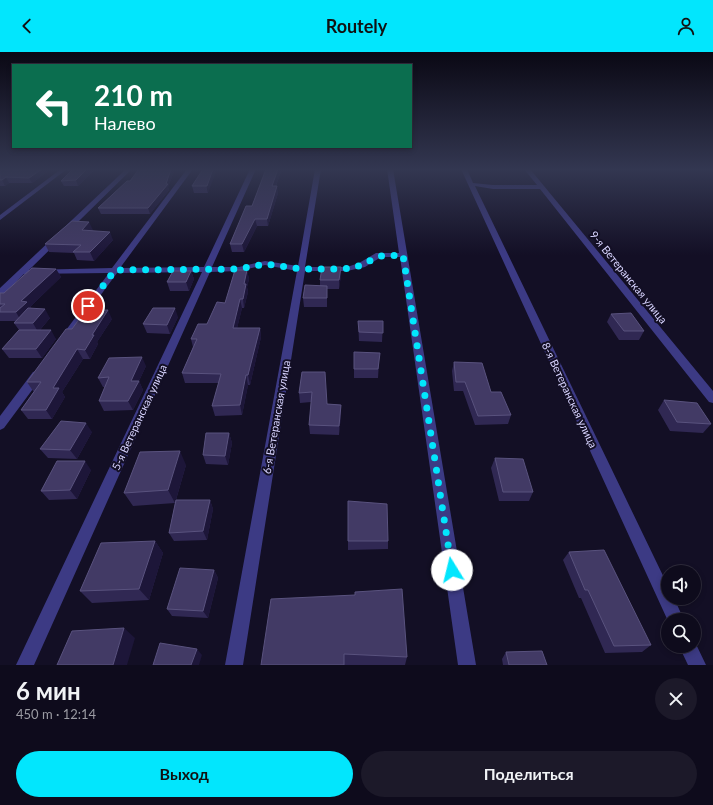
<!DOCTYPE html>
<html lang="ru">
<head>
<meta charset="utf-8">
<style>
  body { margin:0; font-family:Lato,sans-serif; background:#1c1929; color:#f1f3f6; height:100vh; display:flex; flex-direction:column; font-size:15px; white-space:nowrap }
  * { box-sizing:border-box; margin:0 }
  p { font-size:13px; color:#9b9ba3 }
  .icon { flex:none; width:22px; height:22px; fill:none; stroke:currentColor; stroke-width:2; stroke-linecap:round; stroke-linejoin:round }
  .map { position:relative; height:613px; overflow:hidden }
  .sheet { display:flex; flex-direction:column; background:#0e0b1c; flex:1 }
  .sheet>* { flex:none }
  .top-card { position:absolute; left:12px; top:12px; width:400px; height:84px; border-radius:0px; box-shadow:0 2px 6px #0003,0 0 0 1px #2e2b3b; background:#0b6e4f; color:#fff; overflow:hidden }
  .controls { position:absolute; left:661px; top:513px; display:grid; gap:8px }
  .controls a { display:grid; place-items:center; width:40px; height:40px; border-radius:50%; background:#0e0b1c; box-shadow:0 2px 6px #0003,0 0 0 1px #2e2b3b; font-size:20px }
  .pin { position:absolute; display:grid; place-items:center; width:34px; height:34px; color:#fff; margin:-17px; border:2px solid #fff; border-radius:50%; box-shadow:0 1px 4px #0007 }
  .me { position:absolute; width:44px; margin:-22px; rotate:351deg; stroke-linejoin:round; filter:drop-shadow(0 0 3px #0008) }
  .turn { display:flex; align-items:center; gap:14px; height:84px; padding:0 16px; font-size:18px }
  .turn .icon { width:52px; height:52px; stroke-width:2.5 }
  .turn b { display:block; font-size:28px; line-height:34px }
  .round { display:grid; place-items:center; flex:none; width:42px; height:42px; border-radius:21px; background:#1c1929 }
  .headline { display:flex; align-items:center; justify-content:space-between; height:68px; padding:0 16px }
  h1 { font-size:24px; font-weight:700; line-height:30px }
  .primary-button { display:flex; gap:8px; margin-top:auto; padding:8px 16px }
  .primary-button a { flex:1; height:46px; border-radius:24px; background:#02e6fd; color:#111; font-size:16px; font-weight:700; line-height:46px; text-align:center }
  .primary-button a+a { background:#1c1929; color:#f1f3f6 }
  header { display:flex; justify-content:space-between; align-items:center; height:52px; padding:0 16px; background:#02e6fd; color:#111; font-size:18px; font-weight:700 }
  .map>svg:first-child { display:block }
</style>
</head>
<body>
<header><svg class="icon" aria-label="back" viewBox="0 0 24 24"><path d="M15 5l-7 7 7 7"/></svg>Routely<svg class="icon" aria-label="person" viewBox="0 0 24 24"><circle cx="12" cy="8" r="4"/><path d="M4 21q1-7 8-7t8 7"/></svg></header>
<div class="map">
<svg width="713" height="613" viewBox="0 0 713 613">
  <rect width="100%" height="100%" fill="#130f25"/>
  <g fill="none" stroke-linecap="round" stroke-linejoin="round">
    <!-- minor -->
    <path fill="#3c3a84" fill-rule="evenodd" d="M61,117H67L0,168V163Z
      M126,117H132L29,218L112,216L187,117H193L120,216L204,215L250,117H256L212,215H239L265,209L298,214L315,117H321L305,215H347L359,211L376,201H399L387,117H393L476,613H458L400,205H381L365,215L347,219H305L243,613H225L297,219L265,213L239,219L210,220L34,613H16L202,220L117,221L66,290L63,291L58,288L60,286L109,221L24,222L3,243L0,244V236Z
      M461,117H467L473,131L493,133H537L524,117H530L713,339V351L709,350L540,137H493L475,134L668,534V546H674L684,568L668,569Z
      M37,319L41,320L42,323L41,326L4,376L0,378V364L33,320Z
      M694,588L706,613H688L679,594H694Z"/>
  </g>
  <!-- wall -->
  <path fill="#302853" d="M0,117L50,118L32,131H9L5,134H0Z
    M67,117H95L78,134H64L61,129L71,119H67Z
    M139,117H181H175L168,135L169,138L150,162H101L98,156L130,129Z
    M203,117L208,141H194L192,134Z
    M266,117H281V119L276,134L278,141L268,174H257L244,200H232L230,192L252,154Z
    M93,178L92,179L113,188L94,209L77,208L74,201L49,200L45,192Z
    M341,215V223L339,237H327V255H304L303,246L320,234V228Z
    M56,217L61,225L30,255L31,256L50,266L40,278L56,287L42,306H9L2,297L19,278L14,271L15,269H0V241H4Z
    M247,218L249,227L247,235L248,240L244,256H242L237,276H260L261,285L250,333H248L242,363L215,364L212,354L219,331H185L182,321L193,295L191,287L207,272L225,251Z
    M191,219L194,227L189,239H170L167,230Z
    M611,262L644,279L639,288H619L607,270Z
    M178,265L170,282L147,281L143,272Z
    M112,267L97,290L98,292L90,307H83L62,340L65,345L52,367H28L21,358L34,339H33L27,330L72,277Z
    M358,269H383L382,290L359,289Z
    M354,300L379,310L378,326H354Z
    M454,310L491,340L511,363L508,372L475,373L463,339H454L452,319Z
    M146,314L139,329L143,338L133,358L104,359L99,349L105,335H103L98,326Z
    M302,320L327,352L341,353V362L339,383L310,382L309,373L311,350L300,351L299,341Z
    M664,348L711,372L703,381L670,379L658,358Z
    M92,380L77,407L48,406L40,397Z
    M229,381L232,391L228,413L206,412L203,403Z
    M495,406L533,440L529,449H499L491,416Z
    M186,413L176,448H210L213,457L207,488L174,489L169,481L175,451L133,454L124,441Z
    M91,418L77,447L49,448L41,439Z
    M348,449L388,489V497L348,498Z
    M155,489L163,501L149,548L92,551L80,539Z
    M569,500L651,593L642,600L605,601L581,546H579L563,508Z
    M214,518L218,526L208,566L172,564L167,557Z
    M355,543L407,605L405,613H261Z
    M506,600L547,613H503L502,607Z"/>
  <!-- shaded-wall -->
  <path fill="#1d1639" d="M42,117H58L50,118L32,131L29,126Z
    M87,117H95L78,134L76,128Z
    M171,117H175L168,135L169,138L150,162L148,156L166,132Z
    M213,117H217L208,141L207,134Z
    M278,117H281V119L273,141L272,134Z
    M6,125L9,131L5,134L2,128Z
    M277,134L278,141L268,174L267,167Z
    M255,167L257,174L244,200L242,192Z
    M89,170L93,178L85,186L82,178Z
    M110,180L113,188L94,209L90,200Z
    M341,215V223L339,237V228Z
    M56,217L61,225L30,255L32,258L21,269L16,260L21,249Z
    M247,218L249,227L247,235L248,240L244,256L243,247L244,232Z
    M191,219L194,227L189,239L186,230Z
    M240,247L242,256L235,285L233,276Z
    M175,256L178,265L170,282L167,273Z
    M45,257L50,266L38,280L33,271Z
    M108,258L112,267L97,290L98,292L90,307L85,298L92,283Z
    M260,276L261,285L250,333L248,323Z
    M51,278L56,287L42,306L36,297Z
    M77,297L83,307L62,340L65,345L52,367L46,358L53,336Z
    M142,305L146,314L139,329L143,338L133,358L128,349L131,329Z
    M246,323L248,333L242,363L240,353Z
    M341,353V362L339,383V374Z
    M86,371L92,380L77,407L70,398Z
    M229,381L232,391L228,413L225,404Z
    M180,399L186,413L175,451L168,438Z
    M85,409L91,418L77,447L70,438Z
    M210,448L213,457L207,488L203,479Z
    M155,489L163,501L149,548L139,537Z
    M214,518L218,526L208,566L203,559Z
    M124,576L135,586L127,613H113Z
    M197,597L202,603L199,613H191Z"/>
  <!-- building -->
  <path fill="#423a65" stroke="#59527e" d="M0,117H42L29,126L6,125L2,128H0Z
    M73,117H87L76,128L61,129Z
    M139,117H171L166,132H168L148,156H98L127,129H130Z
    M203,117H213L207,134H192Z
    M266,117H278L272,134H277L267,167H255L242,192H230L246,154H252Z
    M72,169L89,170L82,178L110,180L90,200H73L81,193L45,192Z
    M322,215H341L339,228H320Z
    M32,216L56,217L21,249L27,250L16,260H0V256L5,252H0V241H4Z
    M235,218H247L244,232H246L243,247H240L233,276H260L248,323H246L240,353L212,354L221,322L182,321L197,287H191L198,272H207L217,250L225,251Z
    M173,219H191L186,230H167Z
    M305,233L327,234V246H303Z
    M28,256L45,257L33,271H14Z
    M153,256H175L167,273L143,272Z
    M108,258L92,283H94L85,298L77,297L53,336H59L46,358H21L41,330H27L66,277H72L85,259Z
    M631,261L644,279H624L611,262Z
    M358,269H383V281L359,280Z
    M19,278H51L36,297H2Z
    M354,300L380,301L378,317H354Z
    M142,305L131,329H139L128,349H99L109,325L98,326L109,306Z
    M454,310L482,311L491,340H501L511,363L478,364L465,330H456Z
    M302,320H325L327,352L341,353L339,374L309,373L312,340L299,341Z
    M664,348L697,351L711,372L677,370Z
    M61,369L86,371L70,398L40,397Z
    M206,381H229L225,404L203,403Z
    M180,399L168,438L124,441L140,400Z
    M495,406L523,407L533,440H503Z
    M57,409H85L70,438L41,439Z
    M176,448H210L203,479L169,481Z
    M348,449L387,452L388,489H348Z
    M155,489L139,537L80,539L101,491Z
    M604,498L651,593L614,594L588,538H585L569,500Z
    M180,516L214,518L203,559L167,557Z
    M402,537L407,605L344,602V613H261L271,547L355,543V540Z
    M124,576L113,613H57L72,579Z
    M160,591L197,597L191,613H153Z
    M542,599L547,613H509L506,600Z"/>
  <!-- sky -->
  <linearGradient id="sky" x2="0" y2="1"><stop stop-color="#0a0814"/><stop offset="0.58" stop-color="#333751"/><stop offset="1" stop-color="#333751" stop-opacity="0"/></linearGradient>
  <rect width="713" height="203" fill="url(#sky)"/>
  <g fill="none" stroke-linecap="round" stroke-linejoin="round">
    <!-- route -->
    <path stroke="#02e6fd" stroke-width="7" stroke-dasharray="0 12.6" d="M88,254L115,218L239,217L265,212L301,217H339L354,216L380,204L403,203L452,518"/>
  </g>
  <g text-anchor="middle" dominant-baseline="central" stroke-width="4" stroke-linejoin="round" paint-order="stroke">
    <!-- street labels -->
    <g font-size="11" fill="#d8d4ff" stroke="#130f25">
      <text transform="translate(629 225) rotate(51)">9-я Ветеранская улица</text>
      <text transform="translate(570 343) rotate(65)">8-я Ветеранская улица</text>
      <text transform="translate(139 365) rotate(-65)">5-я Ветеранская улица</text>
      <text transform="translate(276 365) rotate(-80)">6-я Ветеранская улица</text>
    </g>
  </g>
</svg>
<div class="controls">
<a><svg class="icon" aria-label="sound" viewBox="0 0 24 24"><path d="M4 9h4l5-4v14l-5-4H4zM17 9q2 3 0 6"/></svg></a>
<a><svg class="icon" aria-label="search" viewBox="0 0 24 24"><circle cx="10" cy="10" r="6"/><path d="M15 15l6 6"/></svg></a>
</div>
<div class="pin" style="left:88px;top:254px;background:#d93025"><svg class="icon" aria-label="arrive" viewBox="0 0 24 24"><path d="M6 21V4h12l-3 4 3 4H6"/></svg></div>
<svg class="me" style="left:452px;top:518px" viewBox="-20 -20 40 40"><circle r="19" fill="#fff"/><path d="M0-13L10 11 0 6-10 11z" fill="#02e6fd"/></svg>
<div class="top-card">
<div class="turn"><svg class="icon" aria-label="left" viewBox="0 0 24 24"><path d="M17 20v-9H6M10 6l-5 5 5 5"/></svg><div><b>210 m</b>Налево</div></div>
</div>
</div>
<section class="sheet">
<div class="headline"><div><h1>6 мин</h1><p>450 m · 12:14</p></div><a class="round"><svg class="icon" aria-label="close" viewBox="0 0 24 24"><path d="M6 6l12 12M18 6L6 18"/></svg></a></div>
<div class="primary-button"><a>Выход</a><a>Поделиться</a></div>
</section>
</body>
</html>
